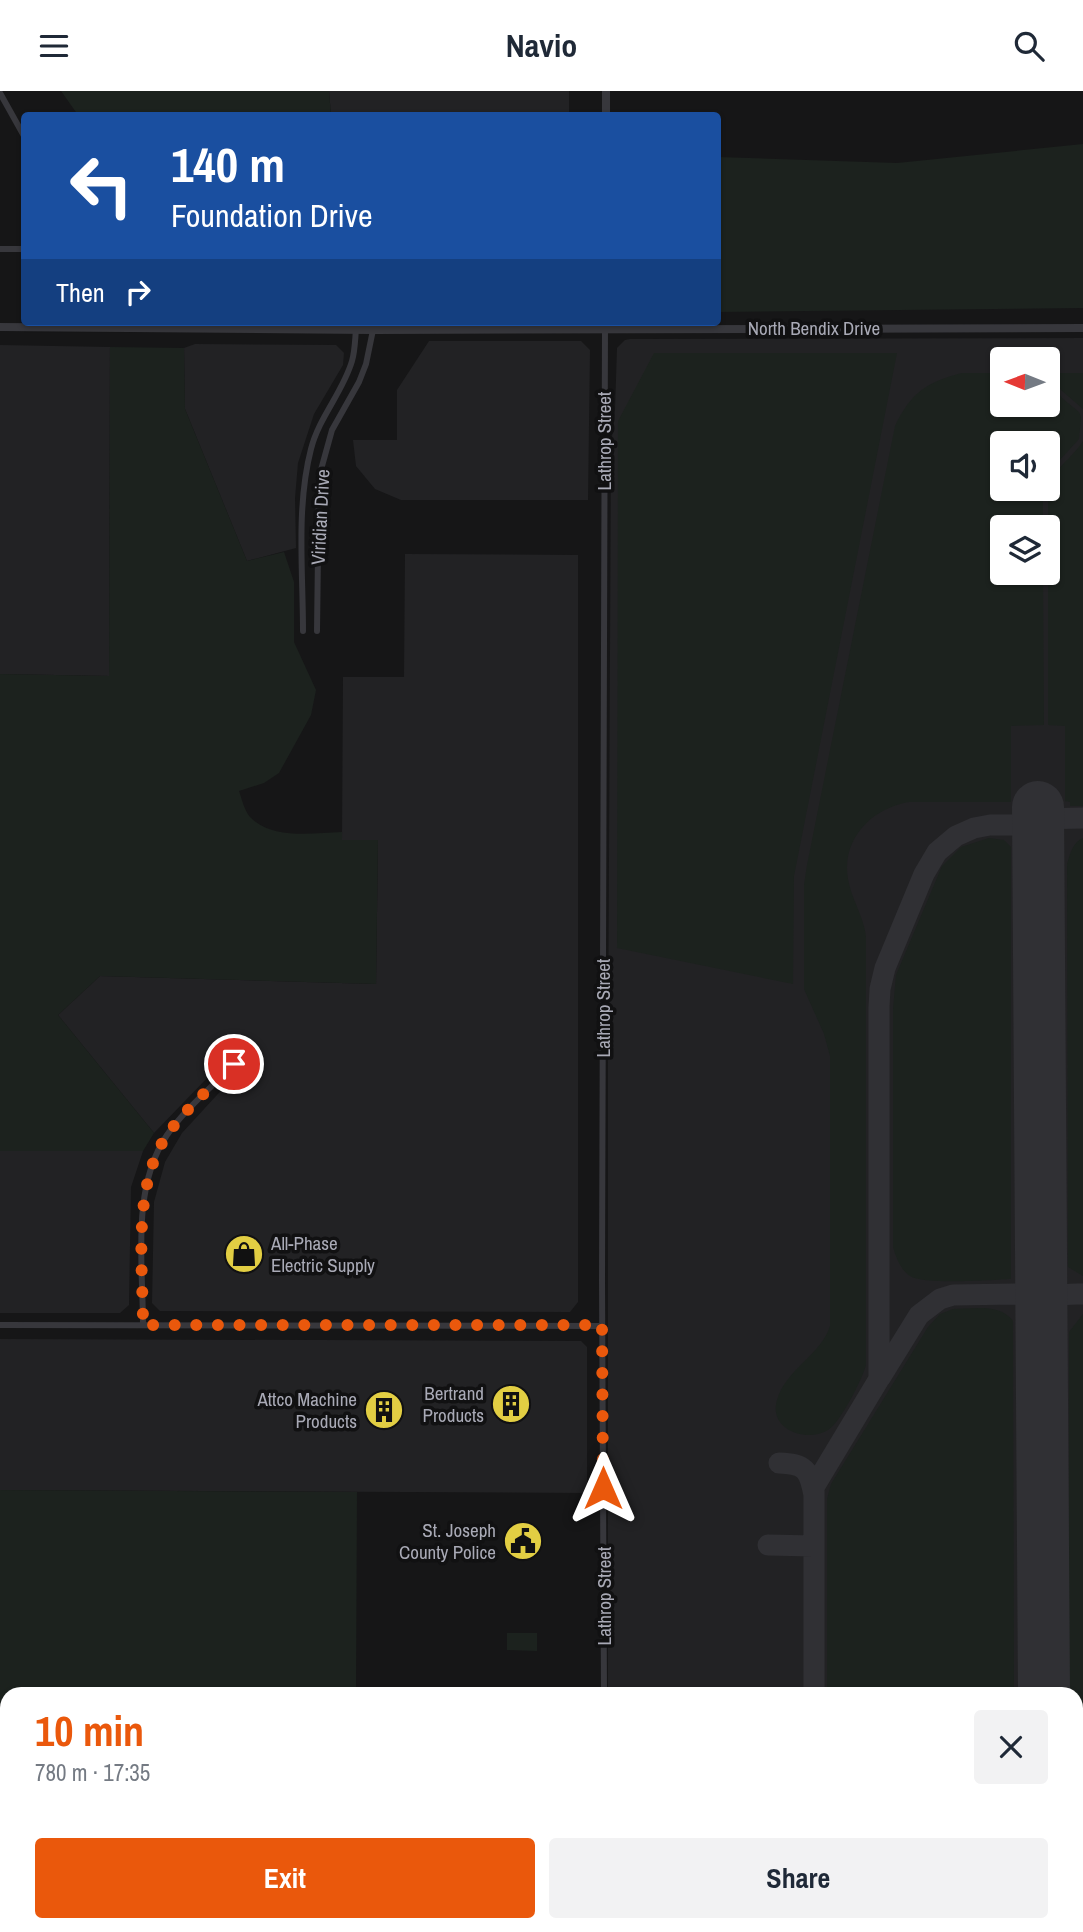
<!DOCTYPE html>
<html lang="en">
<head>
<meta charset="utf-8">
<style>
  body { margin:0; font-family:"Archivo Narrow",sans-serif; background:#f2f2f3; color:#1f2937; height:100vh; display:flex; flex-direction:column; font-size:26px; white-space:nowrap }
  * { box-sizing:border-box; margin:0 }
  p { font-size:23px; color:#747a83 }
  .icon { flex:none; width:38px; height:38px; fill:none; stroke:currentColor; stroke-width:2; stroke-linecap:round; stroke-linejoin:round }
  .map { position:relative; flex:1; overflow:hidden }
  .side { position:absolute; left:0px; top:1596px; width:1083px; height:245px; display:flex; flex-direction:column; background:#fff; border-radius:21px 21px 0 0; box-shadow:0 2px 5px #0004 }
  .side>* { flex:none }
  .guide { position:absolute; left:21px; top:21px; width:700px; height:214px; border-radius:7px; box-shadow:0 2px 5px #0004; background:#1a4fa0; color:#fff; overflow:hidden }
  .needle { width:46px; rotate:271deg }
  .tools { position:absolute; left:990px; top:256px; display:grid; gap:14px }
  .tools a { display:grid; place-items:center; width:70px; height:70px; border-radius:7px; background:#fff; box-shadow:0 2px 5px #0004; font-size:35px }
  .pin { position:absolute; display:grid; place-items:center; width:60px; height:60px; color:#fff; margin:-30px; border:4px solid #fff; border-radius:50%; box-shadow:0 2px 7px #0007 }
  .me { position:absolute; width:77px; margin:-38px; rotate:0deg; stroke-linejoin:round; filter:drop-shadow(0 0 5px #0008) }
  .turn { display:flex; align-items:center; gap:24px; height:147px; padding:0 35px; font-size:32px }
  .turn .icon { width:91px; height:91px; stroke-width:2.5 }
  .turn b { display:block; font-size:49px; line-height:60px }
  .then { display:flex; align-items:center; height:66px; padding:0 35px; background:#0003; gap:14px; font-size:26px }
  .round { display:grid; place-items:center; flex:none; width:74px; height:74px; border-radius:7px; background:#f2f2f3 }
  .overview { display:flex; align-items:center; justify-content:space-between; height:119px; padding:0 35px }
  h1 { font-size:42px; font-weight:800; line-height:52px; color:#ea580c }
  .button { display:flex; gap:14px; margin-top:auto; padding:14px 35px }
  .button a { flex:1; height:80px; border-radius:7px; background:#ea580c; color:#fff; font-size:28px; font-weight:800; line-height:80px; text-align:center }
  .button a+a { background:#f2f2f3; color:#1f2937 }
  header { display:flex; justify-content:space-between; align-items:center; height:91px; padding:0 35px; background:#fff; font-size:32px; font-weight:800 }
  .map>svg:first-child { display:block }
</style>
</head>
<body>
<header><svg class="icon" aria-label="menu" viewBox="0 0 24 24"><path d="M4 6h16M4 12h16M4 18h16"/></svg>Navio<svg class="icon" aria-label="search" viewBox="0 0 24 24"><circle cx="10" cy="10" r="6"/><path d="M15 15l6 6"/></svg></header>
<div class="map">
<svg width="1083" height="1841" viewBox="0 0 1083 1841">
  <rect width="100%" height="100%" fill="#161617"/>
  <!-- built -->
  <path fill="#222224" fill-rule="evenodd" d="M329,0H569V24H331Z
    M1083,247V1841H0V1637H7V1834H1076V1603H608V972L611,355L615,319L617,257L625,249L630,248ZM1003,268H1048V313H1003ZM1003,352H1048V397H1003ZM1003,436H1048V481H1003Z
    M429,250H581L590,259L588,409H401L375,398L356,375L353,349H397V299Z
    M195,253L336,254L344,262L343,274L314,323L298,372L295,407L296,457L247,470L185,318L184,257Z
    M0,254L110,256L109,585L0,583Z
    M405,463L578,464V1211L570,1221L160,1220L152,1212L154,1111L165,1071L182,1042L239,980V954L154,1042L58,924L100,885L376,893L378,749H342L343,586H404Z
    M0,1060H143L131,1096L129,1214L120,1222H0Z
    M0,1248L581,1250L587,1256V1402L0,1399Z"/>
  <!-- green -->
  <path fill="#1c221e" d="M61,0H329L331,24H78Z
    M1083,53V217L718,221V66L897,72Z
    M110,256L184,257L185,318L247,470L284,461L294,491V551L316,599L311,624L279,682L264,692L239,700C242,708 244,719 250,726C272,749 313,742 342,741V749H378L376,893L100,885L58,924L154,1042L143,1060H0V583L109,585Z
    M654,262H897L794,785L793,893L617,857L618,330Z
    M962,282H1003V313H1048V288L1062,307L1079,321L1081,326L1079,348L1048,382V352H1003V397H1043V436H1003V481H1043L1044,634L1011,635V711H909C872,717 841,748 848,788C851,808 864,825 866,846V1274C862,1289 840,1332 828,1339C807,1352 768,1339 777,1309C786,1278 821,1264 830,1235V965L824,943L804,898V794L807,774L895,335C911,302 926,291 962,282Z
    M1051,282H1083V318L1061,299Z
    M1083,350V715H1070V711L1065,710V635L1048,634V406C1051,376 1069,372 1083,350Z
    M989,747L1004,749L1011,756V1188C992,1189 924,1194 910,1185C901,1179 896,1167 893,1156V918L896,884L942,775L961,756Z
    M1083,747V1185L1068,1176L1067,773C1070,763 1073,751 1083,747Z
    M953,1218C973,1218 1000,1212 1013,1230L1014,1603H827V1408L831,1393L928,1236L940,1223Z
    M1083,1223V1841H1069V1834H1076V1603H1069V1241Z
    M0,1399L357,1401L356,1603H7V1637H0Z
    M507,1542H537V1560L507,1559Z
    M0,1670H7V1834H51V1841H0Z
    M938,1834H1014V1841H942Z"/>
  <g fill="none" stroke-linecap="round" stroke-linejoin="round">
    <!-- taxiway -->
    <path stroke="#303034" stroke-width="21" d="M1038,728L1083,727
      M1043,1234C1052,1207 1053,1202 1083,1203
      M880,1287L919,1224L940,1208L953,1204L1016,1203L1027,1206L1032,1213L1043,1234
      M779,1372C805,1373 809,1378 814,1404
      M768,1454L813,1455
      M814,1603V1396L879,1288V916L880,898L885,877L924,783L937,761L956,745L974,737L990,734H1038
      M816,1834V1841
      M922,1834L926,1841"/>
    <!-- runway -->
    <path stroke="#303034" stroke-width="52" d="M1038,716L1044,1603
      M1044,1834V1841"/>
    <!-- minor -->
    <path stroke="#37373c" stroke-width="6" d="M0,2L24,45
      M0,158H24
      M303,540C303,480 296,416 311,358C319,326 343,301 352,270C355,260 355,249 356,238
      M317,540L319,386L332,339L359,291L366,273L373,239
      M0,1234L602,1235
      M143,1234C143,1173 131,1097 167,1044C185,1018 212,996 234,973
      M604,1603L602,1189L605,237
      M604,1841V1834"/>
    <!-- tertiary -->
    <path stroke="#37373c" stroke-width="8" d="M606,24V0
      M0,236L373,239L1083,237"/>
  </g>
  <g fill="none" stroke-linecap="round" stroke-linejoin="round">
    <!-- route -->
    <path stroke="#ea580c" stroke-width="12" stroke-dasharray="0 21.6" d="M234,973C212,996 185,1018 167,1044C132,1096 143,1174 143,1234H602L603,1397"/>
  </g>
  <!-- icons -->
  <defs>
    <g id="shop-disc" transform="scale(2.0125)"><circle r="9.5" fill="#e2ce43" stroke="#111112"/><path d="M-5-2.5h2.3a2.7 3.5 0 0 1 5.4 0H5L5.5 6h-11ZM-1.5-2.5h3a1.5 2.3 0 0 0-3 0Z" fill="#111"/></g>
    <g id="building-disc" transform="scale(2.0125)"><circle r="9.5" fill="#e2ce43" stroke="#111112"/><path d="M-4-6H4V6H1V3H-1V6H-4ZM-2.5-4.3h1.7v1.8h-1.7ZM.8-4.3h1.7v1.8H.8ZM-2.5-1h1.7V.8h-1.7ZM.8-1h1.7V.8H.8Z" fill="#111"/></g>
    <g id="civic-disc" transform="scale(2.0125)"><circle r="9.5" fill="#e2ce43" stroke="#111112"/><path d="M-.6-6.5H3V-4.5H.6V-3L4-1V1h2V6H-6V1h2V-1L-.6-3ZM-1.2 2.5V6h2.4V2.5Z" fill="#111"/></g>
  </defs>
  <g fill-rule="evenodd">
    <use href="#shop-disc" x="244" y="1163"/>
    <use href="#building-disc" x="511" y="1313"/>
    <use href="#building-disc" x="384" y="1319"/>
    <use href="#civic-disc" x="523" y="1450"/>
  </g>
  <g text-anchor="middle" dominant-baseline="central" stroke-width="7" stroke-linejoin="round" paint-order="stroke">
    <!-- street labels -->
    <g font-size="19" fill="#a9aab6" stroke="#111112">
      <text x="814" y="237">North Bendix Drive</text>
      <text transform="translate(604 350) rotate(-90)">Lathrop Street</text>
      <text transform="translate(320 426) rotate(-87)">Viridian Drive</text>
      <text transform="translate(603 917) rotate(-90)">Lathrop Street</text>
      <text transform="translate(604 1505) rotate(-90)">Lathrop Street</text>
    </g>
    <!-- poi labels -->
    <g font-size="19" fill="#a9aab6" stroke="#111112" text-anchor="end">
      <text x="271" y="1152" text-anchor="start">All-Phase<tspan x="271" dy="22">Electric Supply</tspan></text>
      <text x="484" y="1302">Bertrand<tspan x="484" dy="22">Products</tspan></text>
      <text x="357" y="1308">Attco Machine<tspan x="357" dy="22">Products</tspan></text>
      <text x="496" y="1439">St. Joseph<tspan x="496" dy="22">County Police</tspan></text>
    </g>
  </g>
</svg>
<div class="tools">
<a><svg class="needle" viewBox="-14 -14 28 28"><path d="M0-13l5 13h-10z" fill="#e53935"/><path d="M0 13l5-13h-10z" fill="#747a83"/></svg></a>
<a><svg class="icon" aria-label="sound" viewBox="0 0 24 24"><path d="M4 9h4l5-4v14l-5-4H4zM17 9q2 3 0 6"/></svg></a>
<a><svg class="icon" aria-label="layers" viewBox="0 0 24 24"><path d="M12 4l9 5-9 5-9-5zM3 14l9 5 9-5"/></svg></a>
</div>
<div class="pin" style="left:234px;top:973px;background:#d93025"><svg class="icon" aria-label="arrive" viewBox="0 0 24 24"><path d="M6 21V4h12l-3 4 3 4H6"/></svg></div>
<svg class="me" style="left:603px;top:1397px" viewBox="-20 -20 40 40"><path d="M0-17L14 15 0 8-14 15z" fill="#ea580c" stroke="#fff" stroke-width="4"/></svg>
<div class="guide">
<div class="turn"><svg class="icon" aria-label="left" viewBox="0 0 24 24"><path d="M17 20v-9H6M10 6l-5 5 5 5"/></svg><div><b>140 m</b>Foundation Drive</div></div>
<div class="then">Then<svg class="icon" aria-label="right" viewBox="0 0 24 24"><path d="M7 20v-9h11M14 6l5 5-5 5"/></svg></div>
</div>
<section class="side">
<div class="overview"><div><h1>10 min</h1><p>780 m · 17:35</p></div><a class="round"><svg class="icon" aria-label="close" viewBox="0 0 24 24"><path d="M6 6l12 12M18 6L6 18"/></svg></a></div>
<div class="button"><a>Exit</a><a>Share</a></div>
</section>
</div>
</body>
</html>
